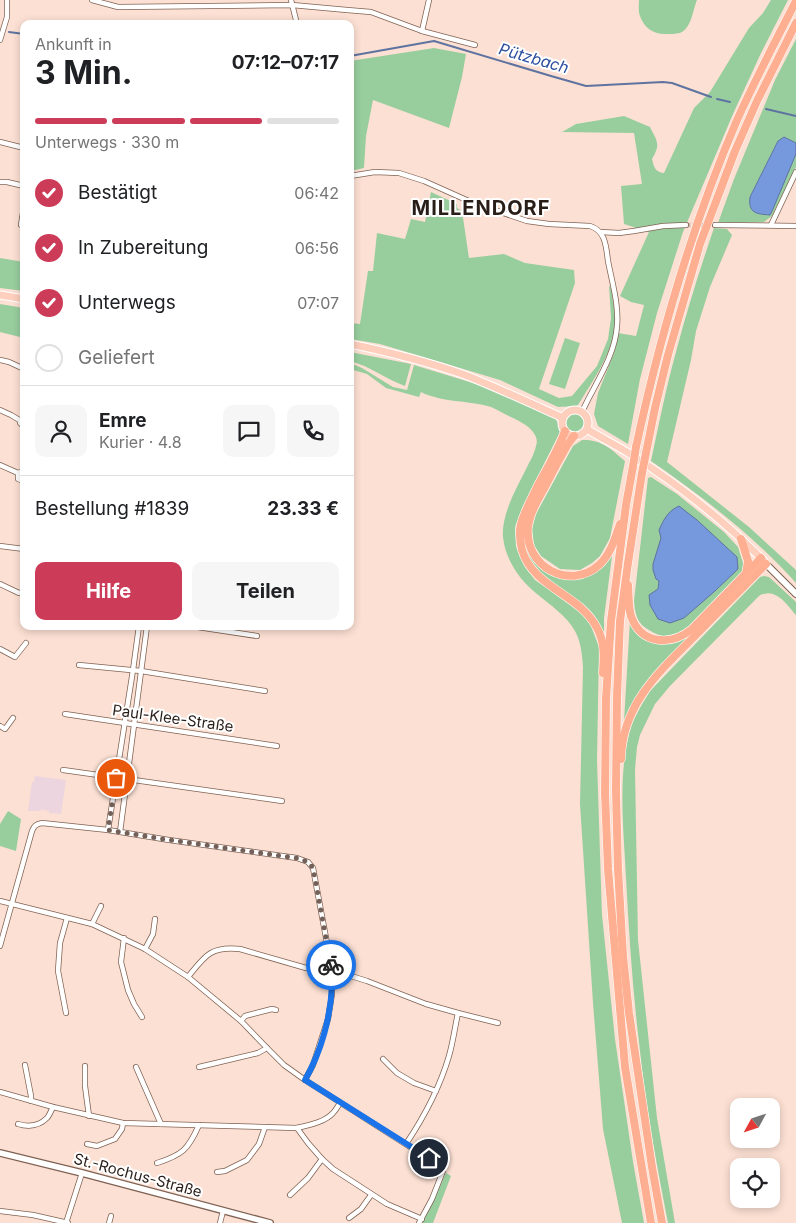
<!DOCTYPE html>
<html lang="de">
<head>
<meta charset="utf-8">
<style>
	:root { --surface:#fff; --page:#f6f6f6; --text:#202124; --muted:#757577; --line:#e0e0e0; --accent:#cc3c58 }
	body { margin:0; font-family:Inter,sans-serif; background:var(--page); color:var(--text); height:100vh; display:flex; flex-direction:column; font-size:19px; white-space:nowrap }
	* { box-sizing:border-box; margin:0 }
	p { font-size:16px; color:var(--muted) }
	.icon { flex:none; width:28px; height:28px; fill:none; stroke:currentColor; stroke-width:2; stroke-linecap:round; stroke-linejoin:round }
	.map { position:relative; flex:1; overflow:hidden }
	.panel { position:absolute; left:20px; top:20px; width:334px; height:610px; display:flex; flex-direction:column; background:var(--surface); border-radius:10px; box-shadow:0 2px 8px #0003 }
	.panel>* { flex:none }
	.needle { width:32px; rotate:230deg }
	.controls { position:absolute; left:730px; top:1098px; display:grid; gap:10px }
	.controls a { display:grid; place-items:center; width:50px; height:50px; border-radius:10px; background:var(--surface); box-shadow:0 2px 8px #0003; font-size:25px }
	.pin { position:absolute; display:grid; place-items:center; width:42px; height:42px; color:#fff; margin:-21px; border:2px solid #fff; border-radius:50%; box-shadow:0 1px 5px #0007 }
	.courier { position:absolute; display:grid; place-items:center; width:50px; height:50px; margin:-25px; border:4px solid #1a73e8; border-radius:50%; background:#fff; color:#222; box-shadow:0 1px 6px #0007 }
	.summary em { font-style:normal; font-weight:700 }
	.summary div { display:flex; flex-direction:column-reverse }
	.summary { display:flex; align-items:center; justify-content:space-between; height:85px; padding:0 15px }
	h1 { font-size:32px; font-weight:700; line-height:38px }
	.bar { display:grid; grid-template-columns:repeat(4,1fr); gap:8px 5px; align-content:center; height:60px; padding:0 15px }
	.bar i { height:6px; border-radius:4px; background:var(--line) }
	.bar .selected { background:var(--accent) }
	.bar p { grid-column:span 4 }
	.line { display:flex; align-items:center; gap:12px; padding:0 15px; border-top:1px solid var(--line) }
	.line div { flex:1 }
	.round { display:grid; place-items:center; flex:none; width:52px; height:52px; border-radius:10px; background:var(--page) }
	ol { padding:0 15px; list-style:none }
	li { display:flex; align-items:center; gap:15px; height:55px }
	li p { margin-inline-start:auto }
	li .icon { padding:5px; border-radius:50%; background:var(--accent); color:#fff; stroke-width:4 }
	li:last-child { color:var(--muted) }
	li i { width:28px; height:28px; border:2px solid var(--line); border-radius:50% }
	.primary-button { display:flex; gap:10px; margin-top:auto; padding:10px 15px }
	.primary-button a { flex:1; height:58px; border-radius:10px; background:var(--accent); color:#fff; font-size:20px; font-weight:700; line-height:58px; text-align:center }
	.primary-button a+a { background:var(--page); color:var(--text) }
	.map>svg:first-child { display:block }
	.education { fill:#edd5e0 }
	.green { fill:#98ce9e }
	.water { fill:#7698dc; stroke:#5f73a1 }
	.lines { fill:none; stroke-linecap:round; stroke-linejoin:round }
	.stream { stroke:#5f73a1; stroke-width:2 }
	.minor-tunnel { stroke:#d2b9ad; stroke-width:4.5; stroke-dasharray:4.5 2; stroke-linecap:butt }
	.minor-casing { stroke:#7f6253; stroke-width:6 }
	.tertiary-casing { stroke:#7f6253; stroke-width:8 }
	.secondary-casing { stroke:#7f6253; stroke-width:8 }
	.primary-casing { stroke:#fff; stroke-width:9 }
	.motorway-casing { stroke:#fff; stroke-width:9 }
	.minor { stroke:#fff; stroke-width:4.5 }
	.tertiary { stroke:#fff; stroke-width:5.5 }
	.secondary { stroke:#fff; stroke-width:6 }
	.primary { stroke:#fecfbd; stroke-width:7 }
	.motorway { stroke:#feaf91; stroke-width:8 }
	.motorway-bridge-casing { stroke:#fff; stroke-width:9; stroke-linecap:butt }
	.motorway-bridge { stroke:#feaf91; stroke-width:8 }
	.done { stroke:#736159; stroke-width:5; stroke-dasharray:0 9 }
	.route { stroke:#1a73e8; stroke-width:6 }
	.labels { text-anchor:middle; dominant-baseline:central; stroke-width:4; stroke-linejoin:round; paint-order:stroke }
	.street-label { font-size:15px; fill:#291d17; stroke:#fff }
	.water-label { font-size:16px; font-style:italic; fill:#2b4e9f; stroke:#fff }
	.district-label { font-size:20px; font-weight:bold; letter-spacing:1px; fill:#291d17; stroke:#fff }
</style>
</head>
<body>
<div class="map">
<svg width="796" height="1223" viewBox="0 0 796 1223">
	<rect width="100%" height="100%" fill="#fce0d3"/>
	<path class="education" d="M35 776 66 780 61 814 49 813V811L43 810 41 809V811H28L32 782H34Z"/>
	<g class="green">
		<path d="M639 0H697C693 9 692 26 682 32 678 34 671 34 667 34 654 35 644 28 640 16 638 11 639 5 639 0Z"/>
		<path d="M771 0H788L761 53 733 114 683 232 657 313 640 379 628 444 598 426 594 414 598 393 614 353 618 333 636 336 644 305 631 302 620 296 649 232 624 224 621 186 642 184 634 133 562 132 576 124 624 116 650 127C657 141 661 144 652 159 654 167 655 172 664 173L694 108 710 92 749 28 763 13Z"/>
		<path d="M796 39V167L772 216 764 222 718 223 734 179 775 80Z"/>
		<path d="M434 48 466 54 462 77 449 128 373 100 366 136 364 168 350 171V61Z"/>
		<path d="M431 192 457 204V208L462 211 469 258 504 254 525 263 574 270 575 283 539 389 559 398 572 396 597 366 608 339 611 318 609 285 611 289C613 301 616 315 615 327 612 354 592 382 578 405L576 406 558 407 500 380 380 344 350 339V323L360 324 368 271H373L377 233 405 239 411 219 425 222Z"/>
		<path d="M714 228 727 229 732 235 710 287 696 331 691 360 667 462 749 527 796 570V583C754 536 703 497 651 461 659 424 666 388 676 352 687 310 700 269 714 228Z"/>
		<path d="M0 258 24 262V291L0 288Z"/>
		<path d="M0 304 24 308V338L0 332Z"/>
		<path d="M565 338 580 343 565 389 549 384Z"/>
		<path d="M350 352 411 364 405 386C385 379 370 366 350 361Z"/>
		<path d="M350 363 362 368 393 387 407 390 414 365 486 387 555 418 559 425 560 432 522 508 515 527 516 547 525 567 535 580 569 603 583 615 591 626 599 647 597 760 602 915 615 1039 633 1162 644 1223H622L603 1129 593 1003 580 804 583 667C582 654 581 642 575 631 566 615 550 605 537 594 520 581 505 559 503 537 501 513 519 484 529 463 532 458 535 451 536 446 538 440 536 436 533 432 528 425 519 421 511 417 504 414 498 410 491 407 468 400 443 403 421 392L419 397 386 388 367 374 350 369Z"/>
		<circle cx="575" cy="423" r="11"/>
		<path d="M582 440C601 439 611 449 625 461L610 538 600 556 592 563 580 570 560 569 541 556 534 545 532 529 536 514 573 446Z"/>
		<path d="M651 477 677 494 724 532 738 547 744 566 741 574C727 589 690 632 671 636 663 638 656 634 649 630 637 624 635 614 634 601L648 478Z"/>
		<path d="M524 521C525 525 525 529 526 532 528 537 542 567 545 570 548 574 554 576 559 577 582 584 598 573 612 556L604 618V633L581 604 540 573 526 553 523 541Z"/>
		<path d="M764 576 769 577 796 602V615C789 607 777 589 764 594 761 594 759 596 757 598L670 686 655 704 640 735 637 747 635 770 638 940 657 1118 675 1223H668C657 1166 646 1109 640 1051 633 994 629 936 626 878 624 834 618 782 628 739 631 721 641 706 650 691L760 577Z"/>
		<path d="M630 620 653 642 661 644 678 641 701 625 624 721Z"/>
		<path d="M8 811 21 819 16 851 0 846V824Z"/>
		<path d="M446 1173 451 1176 433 1223H422Z"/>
	</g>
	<g class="water">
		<path d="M784 137 796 143V154L773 209 770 215C756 214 748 213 750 197L778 141Z"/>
		<path d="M679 506 697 520 737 557 738 569 715 591 684 618 670 623 658 619 650 605 649 595 658 589 659 581 656 579 653 570V564L661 538 659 530C664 519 668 511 679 506Z"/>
	</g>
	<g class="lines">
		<g class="stream">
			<path d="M9 32 24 34"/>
			<path d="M350 56 434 41 551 76 586 86 663 82 672 83 711 97"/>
			<path d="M717 99 730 102"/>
			<path d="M766 109 796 116"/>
		</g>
		<path class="minor-tunnel" d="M686 225H715"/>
		<defs>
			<g id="minor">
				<path d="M92 0 118 7 292 5 347 10 371 12 422 31 475 45"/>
				<path d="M291 0 297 24"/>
				<path d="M422 31 429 0"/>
				<path d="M0 40 7 17V0"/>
				<path d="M0 142 24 148"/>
				<path d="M350 176 375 172 399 173 424 181 471 202 527 221 549 224 590 226C606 231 606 247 608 261 612 282 619 305 617 326 615 357 594 385 582 412"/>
				<path d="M0 182H7L24 186"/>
				<path d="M21 225 24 206"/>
				<path d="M715 225 796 226"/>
				<path d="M771 225 796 172"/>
				<path d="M601 232 619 233 634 231 663 226 686 225"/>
				<path d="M0 360 9 362 24 369"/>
				<path d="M0 410 11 415 21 421 20 423 24 427"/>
				<path d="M0 465 18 473 24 471"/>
				<path d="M18 473V479L24 481"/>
				<path d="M0 546 24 549"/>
				<path d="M0 584 19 593 24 591"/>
				<path d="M191 626 257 636"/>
				<path d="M0 649 15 657 26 643"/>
				<path d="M79 665 141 671 265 691"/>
				<path d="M65 714 277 746"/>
				<path d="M0 726 5 729 13 718"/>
				<path d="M63 770 282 801"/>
				<path d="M108 830 133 670 139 626"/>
				<path d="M120 832 147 626"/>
				<path d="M0 901 92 924 145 949 188 977 241 1021 267 1048 284 1065 305 1080 440 1166 443 1171 432 1199 419 1223"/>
				<path d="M92 924 101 906"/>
				<path d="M124 938 121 962 128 990 134 1004 142 1017"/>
				<path d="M0 946 32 831C34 826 36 824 42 823L108 830 169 840 297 858 308 862 313 868 332 970V994L328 1019 313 1065 305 1080"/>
				<path d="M145 949 153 934 155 919"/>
				<path d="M188 977C205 956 210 946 240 949L306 968 332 970 367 981 426 1004 458 1013C455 1027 453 1042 449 1056 440 1087 424 1117 406 1144"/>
				<path d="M66 1013 58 971 60 943 67 918"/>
				<path d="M458 1013 498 1023"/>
				<path d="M241 1021 245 1016 272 1009 276 1010"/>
				<path d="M383 1059 397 1073 414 1083 436 1091"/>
				<path d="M25 1065 31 1096V1101"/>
				<path d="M85 1066V1086L89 1116"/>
				<path d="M136 1067 161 1124"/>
				<path d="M199 1067 258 1053 267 1048"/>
				<path d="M0 1092 53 1107 123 1123 297 1128C309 1125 325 1122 333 1113 336 1110 338 1106 340 1103"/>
				<path d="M18 1124C28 1127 39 1126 47 1118 49 1116 51 1111 53 1107"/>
				<path d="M297 1128 308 1143 322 1159 333 1169 387 1204 422 1219"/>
				<path d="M87 1144 97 1146 115 1139 122 1129 123 1123"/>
				<path d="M157 1163C182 1155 188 1150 199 1125"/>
				<path d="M217 1172 225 1171 247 1160 259 1144 265 1127"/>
				<path d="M290 1195 308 1178 322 1159"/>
				<path d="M0 1211 33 1215 68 1223"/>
				<path d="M349 1218 361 1209 371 1195"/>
				<path d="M66 1223 82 1173"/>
				<path d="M109 1223 111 1216"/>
				<path d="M220 1223 223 1211"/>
			</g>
			<path id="tertiary" d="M0 1153 82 1173 270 1223"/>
			<path id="secondary" d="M766 564 796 594"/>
			<g id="primary">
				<path d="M0 295 24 299"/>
				<path d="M350 344C389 352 428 362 465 375 498 388 530 403 563 418"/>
				<circle cx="575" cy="423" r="13"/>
				<path d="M587 429C601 438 616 445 630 454 678 484 724 521 764 561"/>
			</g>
			<g id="motorway">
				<path d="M565 431 561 441C554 456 546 471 538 485 532 498 525 510 521 524 519 532 520 541 522 550 533 588 580 594 597 628 605 642 604 657 603 673"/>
				<path d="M574 436 568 444C560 458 553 471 546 485 539 498 530 512 528 527 524 567 570 591 599 565 611 554 615 538 620 524"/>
				<path d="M636 447C660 336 692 225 737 120 755 80 776 40 796 1"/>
				<path d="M646 453 655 408 668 355 700 244 735 151 757 101 796 23"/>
				<path d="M633 466 626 505 611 621 606 699 605 793 608 869 625 1067 651 1223"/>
				<path d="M642 473 628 563 620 621 617 697 616 790 618 869 623 956 629 1013 652 1167 662 1223"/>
				<path d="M741 539 748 561 746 574"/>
				<path d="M628 585C629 596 628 606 631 616 641 645 671 646 692 629L761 558"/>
				<path d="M621 759C622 703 662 669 699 632 721 609 744 587 766 564"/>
			</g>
		</defs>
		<use href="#minor" class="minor-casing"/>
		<use href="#tertiary" class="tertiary-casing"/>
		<use href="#secondary" class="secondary-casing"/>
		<use href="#primary" class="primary-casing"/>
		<use href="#motorway" class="motorway-casing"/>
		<use href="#minor" class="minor"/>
		<use href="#tertiary" class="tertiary"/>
		<use href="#secondary" class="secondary"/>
		<use href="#primary" class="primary"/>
		<use href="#motorway" class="motorway"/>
		<defs>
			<g id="motorway-bridge">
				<path d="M633 466 636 447"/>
				<path d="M642 473 646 453"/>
			</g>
		</defs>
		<use href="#motorway-bridge" class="motorway-bridge-casing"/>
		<use href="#motorway-bridge" class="motorway-bridge"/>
	</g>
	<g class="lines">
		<path class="done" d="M116 778 108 830 169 840 297 858 308 862 313 868 331 965"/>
		<path class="route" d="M331 965C333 971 332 978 332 984 331 1017 321 1052 305 1080L429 1158"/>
	</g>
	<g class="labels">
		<g class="street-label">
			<text transform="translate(173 718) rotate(8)">Paul-Klee-Straße</text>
			<text transform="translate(138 1175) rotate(15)">St.-Rochus-Straße</text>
		</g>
		<g class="water-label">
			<text transform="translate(534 58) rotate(16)">Pützbach</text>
		</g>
		<g class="district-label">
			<text x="481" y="208">MILLENDORF</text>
		</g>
	</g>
</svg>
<div class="controls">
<a><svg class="needle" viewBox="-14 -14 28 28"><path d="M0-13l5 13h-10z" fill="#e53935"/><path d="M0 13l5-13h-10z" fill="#757577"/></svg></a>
<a><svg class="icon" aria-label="locate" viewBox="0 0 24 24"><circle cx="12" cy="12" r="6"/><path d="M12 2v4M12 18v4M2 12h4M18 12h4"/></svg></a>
</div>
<div class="pin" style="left:116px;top:778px;background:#ea580c"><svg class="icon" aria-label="bag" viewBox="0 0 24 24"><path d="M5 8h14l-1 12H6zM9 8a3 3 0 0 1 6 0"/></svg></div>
<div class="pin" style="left:429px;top:1158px;background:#1f2937"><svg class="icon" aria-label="home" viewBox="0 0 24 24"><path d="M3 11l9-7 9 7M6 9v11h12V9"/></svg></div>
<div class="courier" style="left:331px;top:965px"><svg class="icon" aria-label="bike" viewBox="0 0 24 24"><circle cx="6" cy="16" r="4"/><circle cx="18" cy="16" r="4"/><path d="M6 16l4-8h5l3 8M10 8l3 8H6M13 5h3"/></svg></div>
<section class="panel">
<div class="summary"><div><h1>3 Min.</h1><p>Ankunft in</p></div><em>07:12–07:17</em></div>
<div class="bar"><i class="selected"></i><i class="selected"></i><i class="selected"></i><i></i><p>Unterwegs · 330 m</p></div>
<ol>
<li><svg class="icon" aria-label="check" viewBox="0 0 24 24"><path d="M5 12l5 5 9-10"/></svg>Bestätigt<p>06:42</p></li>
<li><svg class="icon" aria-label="check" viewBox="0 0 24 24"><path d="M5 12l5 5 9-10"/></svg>In Zubereitung<p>06:56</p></li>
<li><svg class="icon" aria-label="check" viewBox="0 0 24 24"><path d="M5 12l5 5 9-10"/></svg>Unterwegs<p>07:07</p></li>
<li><i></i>Geliefert</li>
</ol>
<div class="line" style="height:90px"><a class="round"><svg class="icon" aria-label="person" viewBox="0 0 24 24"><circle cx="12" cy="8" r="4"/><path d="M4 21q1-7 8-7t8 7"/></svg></a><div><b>Emre</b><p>Kurier · 4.8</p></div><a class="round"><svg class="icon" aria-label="chat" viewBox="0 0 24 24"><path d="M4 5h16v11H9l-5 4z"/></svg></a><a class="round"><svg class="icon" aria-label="phone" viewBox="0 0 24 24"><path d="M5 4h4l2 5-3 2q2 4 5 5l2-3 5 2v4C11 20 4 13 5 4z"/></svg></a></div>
<div class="line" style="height:65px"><div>Bestellung #1839</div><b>23.33 €</b></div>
<div class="primary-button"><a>Hilfe</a><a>Teilen</a></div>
</section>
</div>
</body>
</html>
